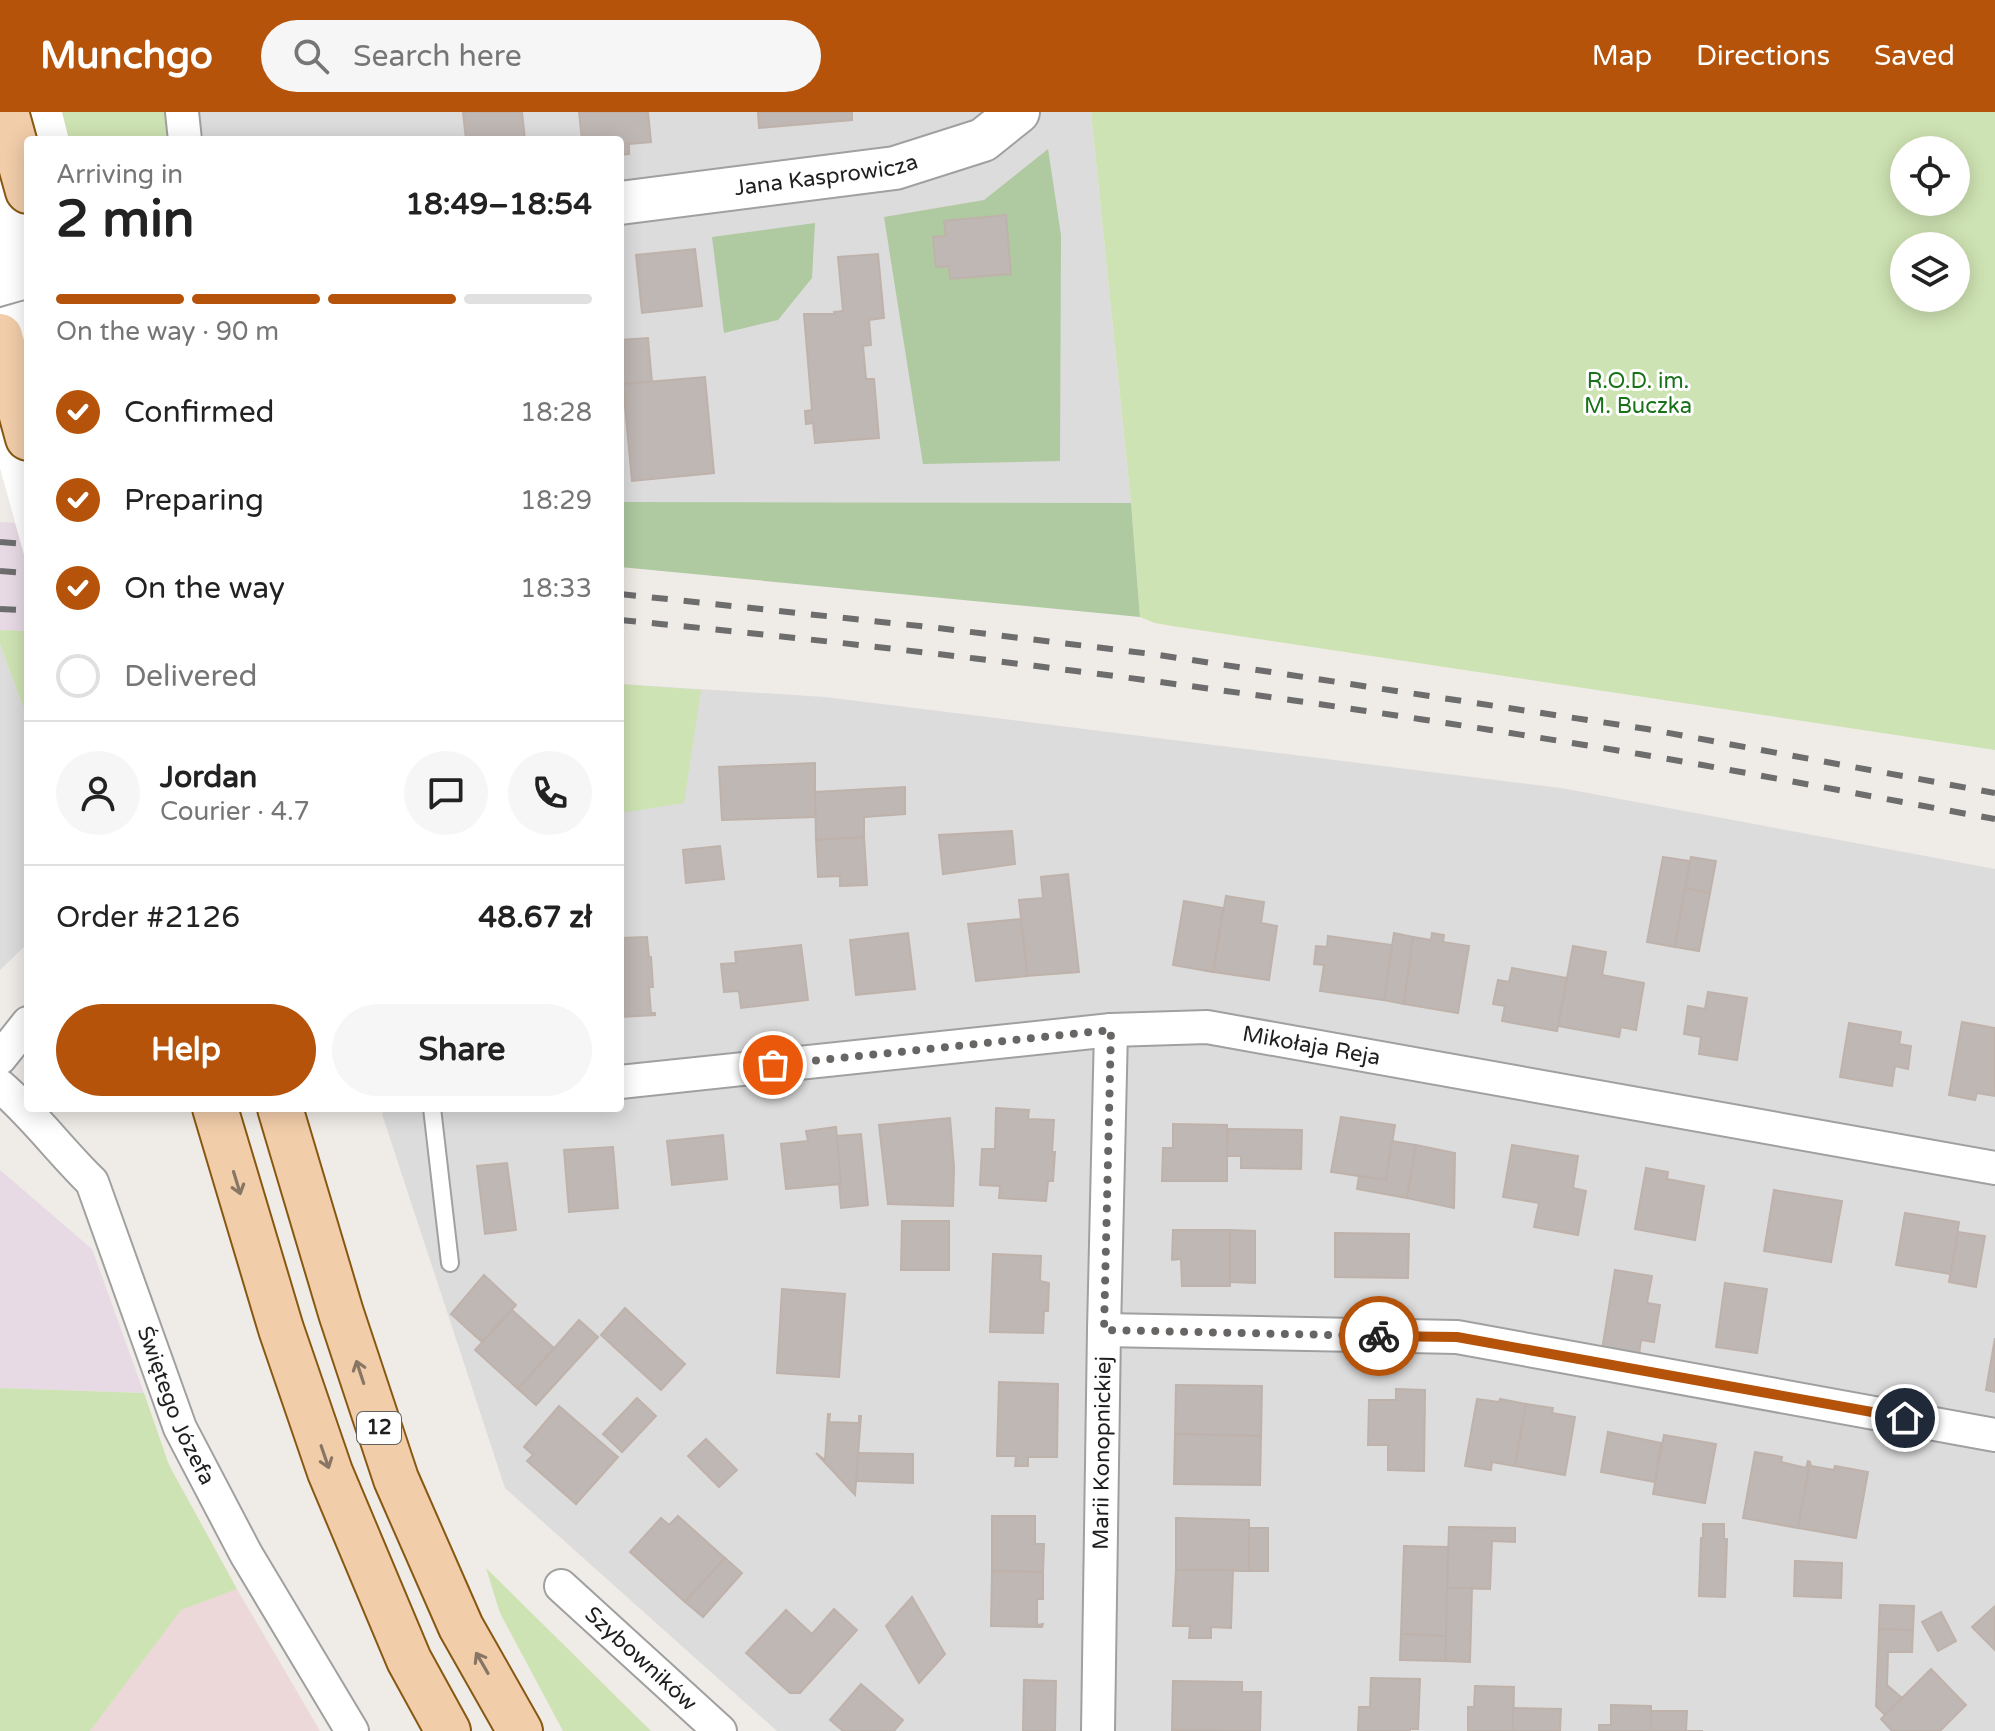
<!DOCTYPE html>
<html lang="en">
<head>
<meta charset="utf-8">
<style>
	:root { --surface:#fff; --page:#f6f6f6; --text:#222; --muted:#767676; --line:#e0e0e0; --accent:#b45309 }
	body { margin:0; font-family:"Varela Round",sans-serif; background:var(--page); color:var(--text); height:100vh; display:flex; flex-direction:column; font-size:30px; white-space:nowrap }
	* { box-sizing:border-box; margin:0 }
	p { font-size:26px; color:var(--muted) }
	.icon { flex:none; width:44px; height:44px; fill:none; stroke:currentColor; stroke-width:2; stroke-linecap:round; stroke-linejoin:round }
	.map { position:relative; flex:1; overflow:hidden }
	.panel { position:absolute; left:24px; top:24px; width:600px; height:976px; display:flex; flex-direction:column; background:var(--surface); border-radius:8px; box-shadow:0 4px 20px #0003 }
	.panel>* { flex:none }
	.buttons { position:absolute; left:1890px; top:24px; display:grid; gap:16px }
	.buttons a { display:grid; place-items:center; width:80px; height:80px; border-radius:50%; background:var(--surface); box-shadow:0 4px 20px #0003; font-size:40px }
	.pin { position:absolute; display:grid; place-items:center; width:68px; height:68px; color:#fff; margin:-34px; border:4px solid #fff; border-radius:50%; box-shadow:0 2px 8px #0007 }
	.courier { position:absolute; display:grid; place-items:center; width:80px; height:80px; margin:-40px; border:6px solid #b45309; border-radius:50%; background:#fff; color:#222; box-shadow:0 2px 10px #0007 }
	.overview em { font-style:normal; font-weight:800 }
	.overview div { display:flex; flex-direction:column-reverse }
	.overview { display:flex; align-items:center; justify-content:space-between; height:136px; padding:0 32px }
	h1 { font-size:52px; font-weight:800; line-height:60px }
	.bar { display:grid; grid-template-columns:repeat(4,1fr); gap:12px 8px; align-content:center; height:96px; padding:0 32px }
	.bar i { height:10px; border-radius:6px; background:var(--line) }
	.bar .active { background:var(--accent) }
	.bar p { grid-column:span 4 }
	.line { display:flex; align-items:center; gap:20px; padding:0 32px; border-top:2px solid var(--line) }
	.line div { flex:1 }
	.round { display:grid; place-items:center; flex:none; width:84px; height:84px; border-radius:42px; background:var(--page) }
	ol { padding:0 32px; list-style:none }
	li { display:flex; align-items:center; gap:24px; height:88px }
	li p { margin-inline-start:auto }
	li .icon { padding:8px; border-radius:50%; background:var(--accent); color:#fff; stroke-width:4 }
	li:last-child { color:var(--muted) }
	li i { width:44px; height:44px; border:4px solid var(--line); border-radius:50% }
	.action { display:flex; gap:16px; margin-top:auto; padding:16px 32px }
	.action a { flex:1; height:92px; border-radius:48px; background:var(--accent); color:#fff; font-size:32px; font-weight:800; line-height:92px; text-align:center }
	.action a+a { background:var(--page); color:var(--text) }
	header { display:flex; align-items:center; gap:48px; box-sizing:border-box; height:112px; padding:0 40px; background:var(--accent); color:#fff }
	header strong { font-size:38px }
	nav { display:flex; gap:44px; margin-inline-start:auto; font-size:28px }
	.search { width:560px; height:72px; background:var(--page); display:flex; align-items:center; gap:20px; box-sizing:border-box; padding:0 28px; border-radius:44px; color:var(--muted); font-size:30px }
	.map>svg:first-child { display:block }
	.residential { fill:#dddcdc }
	.commercial { fill:#edd8d9 }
	.industrial { fill:#e7dae5 }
	.grass { fill:#cee3b3; fill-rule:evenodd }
	.forest { fill:#afc9a0 }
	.pier { fill:#fff }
	.building { fill:#bfb7b4; stroke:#bfb2ab; stroke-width:2 }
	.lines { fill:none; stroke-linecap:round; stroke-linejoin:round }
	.service-casing { stroke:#a0a0a0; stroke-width:20 }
	.minor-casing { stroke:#a0a0a0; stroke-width:36 }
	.tertiary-casing { stroke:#a0a0a0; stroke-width:46 }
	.primary-casing { stroke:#885812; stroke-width:48 }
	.service { stroke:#fff; stroke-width:16 }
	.minor { stroke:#fff; stroke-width:32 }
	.tertiary { stroke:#fff; stroke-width:42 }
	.primary { stroke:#f1cdaa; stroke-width:44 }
	.rail { stroke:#6d6d6d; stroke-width:6; stroke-dasharray:16 16; stroke-linecap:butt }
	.oneway { stroke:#887664 }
	.done { stroke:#686665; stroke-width:8; stroke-dasharray:0 14.4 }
	.route { stroke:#b45309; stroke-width:10 }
	.labels { text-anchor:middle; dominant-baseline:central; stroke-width:6; stroke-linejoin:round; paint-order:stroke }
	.shield { fill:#fff; stroke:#626262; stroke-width:2 }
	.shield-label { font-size:20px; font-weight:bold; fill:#1f1f1f }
	.street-label { font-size:22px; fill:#1f1f1f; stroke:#fff }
	.park-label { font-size:22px; fill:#19711a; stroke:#fff }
</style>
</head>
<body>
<header>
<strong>Munchgo</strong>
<div class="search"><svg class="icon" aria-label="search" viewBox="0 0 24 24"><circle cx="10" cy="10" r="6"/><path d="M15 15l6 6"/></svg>Search here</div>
<nav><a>Map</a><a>Directions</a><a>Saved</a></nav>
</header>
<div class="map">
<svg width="1995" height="1619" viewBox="0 0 1995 1619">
	<rect width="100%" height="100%" fill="#efebe7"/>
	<g class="residential">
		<path d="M182 0H1091L1131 391 620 390V28H185Z"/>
		<path d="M0 532 28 608V831L0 858Z"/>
		<path d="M620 572 825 585 1561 676 1995 757V1619H777L505 1376 382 1002 387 996H620Z"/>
	</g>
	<path class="commercial" d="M237 1477 320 1619H90L181 1497Z"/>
	<g class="industrial">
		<path d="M0 410 15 411 28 457V519L0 518Z"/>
		<path d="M0 1058 92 1137 144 1281 0 1276Z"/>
	</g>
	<g class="grass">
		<path d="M48 0H182L185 28H55Z"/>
		<path d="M1091 0H1995V638L1172 514 1155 511 1140 505 1131 391ZM1904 38H1956V90H1904ZM1904 134H1956V186H1904Z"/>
		<path d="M0 518 28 519V608L0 532Z"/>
		<path d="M620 572 701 578 684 691 620 701Z"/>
		<path d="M0 1276 144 1281 169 1353 237 1477 181 1498 90 1619H0Z"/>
		<path d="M486 1456 651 1619H563L500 1501Z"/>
	</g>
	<g class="forest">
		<path d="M1048 37 1061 123 1060 349 923 352 884 105 984 88Z"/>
		<path d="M815 111 812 166 778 208 724 221 712 125Z"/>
		<path d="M620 390 1131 391 1140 505 620 455Z"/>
	</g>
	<path class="pier" d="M0 0H62L69 28H28V457L0 356Z"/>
	<g class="building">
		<path d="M463 0H522L525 28H466Z"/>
		<path d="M579 0H648L651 30 629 32V42L620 43V28H582Z"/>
		<path d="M758 0H852V8L759 16Z"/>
		<path d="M1006 103 1011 162 950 167 949 154 936 155 933 125 946 124 944 109Z"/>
		<path d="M695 137 702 194 642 201 636 143Z"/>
		<path d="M878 142 884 206 869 208 871 233 863 234 866 267H874L879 326 815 331 813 311 806 312 805 299 812 298 804 202H835L834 200 843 199 838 145Z"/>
		<path d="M648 226 652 270 623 272 620 228Z"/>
		<path d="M705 265 714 361 632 369 623 272Z"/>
		<path d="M815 651V705L722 708 719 655Z"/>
		<path d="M905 675V702L864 705V725L816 728 815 680Z"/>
		<path d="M1012 719 1015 752 943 762 939 723Z"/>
		<path d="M864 725 867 773 840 774V764L818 765 816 728Z"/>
		<path d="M720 734 724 767 686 771 683 738Z"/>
		<path d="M1663 745 1690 749 1675 835 1647 830Z"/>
		<path d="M1691 745 1716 749 1710 781 1685 776Z"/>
		<path d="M1068 762 1079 860 1027 864 1019 788 1043 786 1041 765Z"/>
		<path d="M1685 776 1710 781 1699 839 1675 835Z"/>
		<path d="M1226 784 1264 790 1261 811 1277 814 1269 868 1213 860Z"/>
		<path d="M1184 789 1223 796 1213 860 1173 853Z"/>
		<path d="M1021 807 1027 864 976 869 968 812Z"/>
		<path d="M908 821 915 877 856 883 850 828Z"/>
		<path d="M1394 821 1413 825 1404 892 1384 888Z"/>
		<path d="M1432 821 1444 823 1443 830 1469 834 1458 901 1404 892 1413 825 1431 828Z"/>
		<path d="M1328 824 1392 833 1384 888 1320 879 1324 853 1314 852 1316 834 1327 835Z"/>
		<path d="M647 825 649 845H651L653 875H649L651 901H655V903L620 905V826Z"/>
		<path d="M801 833 808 888 741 896 739 879 724 880 721 852 736 851 735 840Z"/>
		<path d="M1573 834 1606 840 1602 863 1644 871 1636 918 1621 915 1619 925 1558 914Z"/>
		<path d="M1512 856 1567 866 1557 919 1502 909 1505 894 1493 892 1498 868 1509 870Z"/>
		<path d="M1708 880 1747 886 1737 948 1699 942 1701 925 1684 922 1688 894 1705 897Z"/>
		<path d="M1962 910 1995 916V984L1977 981 1975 988 1949 983Z"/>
		<path d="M1849 911 1901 920 1899 932 1911 934 1908 957 1895 954 1892 974 1840 965Z"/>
		<path d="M996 996 1029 998 1028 1007 1054 1008 1052 1040H1055L1053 1069H1048L1046 1089 999 1086 1000 1074 980 1073 982 1037H995Z"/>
		<path d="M1341 1005 1395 1013 1386 1068 1331 1060Z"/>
		<path d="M950 1006 954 1055 953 1094 888 1092 879 1013Z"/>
		<path d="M1173 1012 1227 1013V1069H1162L1163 1036H1173Z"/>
		<path d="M836 1015 841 1072 786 1077 781 1032 808 1029 806 1019Z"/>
		<path d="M1228 1017 1302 1018 1301 1057 1241 1056V1044H1227Z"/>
		<path d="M861 1022 868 1093 841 1096 839 1072H841L837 1024Z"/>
		<path d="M723 1023 727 1067 672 1073 667 1029Z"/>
		<path d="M1392 1029 1416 1033 1407 1086 1357 1077 1359 1064 1386 1068Z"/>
		<path d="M1416 1033 1455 1041 1454 1096 1407 1086Z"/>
		<path d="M1512 1033 1578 1044 1573 1076 1586 1079 1578 1123 1534 1115 1539 1091 1503 1085Z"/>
		<path d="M613 1035 618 1096 569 1100 564 1038Z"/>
		<path d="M507 1051 516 1118 485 1122 477 1054Z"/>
		<path d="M1646 1056 1668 1060 1667 1067 1704 1074 1695 1128 1635 1117Z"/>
		<path d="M1774 1078 1842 1089 1831 1150 1764 1139Z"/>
		<path d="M1905 1101 1959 1110 1951 1162 1896 1153Z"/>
		<path d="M902 1109H949V1158H901Z"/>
		<path d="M1173 1118H1230V1174H1182L1181 1147 1172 1148Z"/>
		<path d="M1230 1118 1255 1119V1171L1230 1170Z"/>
		<path d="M1958 1120 1985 1124 1976 1175 1949 1170Z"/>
		<path d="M1335 1121 1409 1122 1408 1166 1335 1165Z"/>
		<path d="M993 1142 1041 1144 1040 1169 1049 1171 1048 1199H1044L1043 1221 990 1220Z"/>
		<path d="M1615 1158 1652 1164 1647 1191 1660 1193 1654 1230 1641 1228 1638 1250 1601 1244Z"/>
		<path d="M484 1163 516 1193 482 1230 451 1202Z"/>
		<path d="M1725 1171 1767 1177 1757 1241 1716 1235Z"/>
		<path d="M782 1177 845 1182 839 1265 777 1261Z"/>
		<path d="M625 1196 685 1252 661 1278 601 1223Z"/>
		<path d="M512 1198 554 1236 518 1277 475 1238Z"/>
		<path d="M579 1208 598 1225 536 1293 518 1277Z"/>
		<path d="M1995 1226V1280L1986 1278Z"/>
		<path d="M999 1270 1058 1272 1057 1345H1028V1354H1015L1016 1344H997Z"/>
		<path d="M1176 1273 1262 1274 1261 1324 1175 1322Z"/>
		<path d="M1396 1277 1425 1278 1424 1359 1388 1358V1333H1368L1369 1288H1396Z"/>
		<path d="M637 1286 656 1304 622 1340 603 1322Z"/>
		<path d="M1477 1287 1499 1290 1500 1287 1526 1292 1515 1354 1492 1350 1491 1358 1465 1354Z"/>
		<path d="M1526 1292 1553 1296 1552 1301 1575 1305 1565 1363 1515 1354Z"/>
		<path d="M559 1294 618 1345 576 1392 527 1349 533 1343 524 1335Z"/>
		<path d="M828 1302H830L829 1310 859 1311V1304H861L855 1383 816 1341 825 1348Z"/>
		<path d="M1608 1320 1661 1331 1655 1370 1601 1360Z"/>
		<path d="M1175 1322 1261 1324 1260 1373 1174 1372Z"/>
		<path d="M1664 1323 1716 1332 1705 1391 1653 1382Z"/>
		<path d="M706 1327 737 1358 719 1375 688 1344Z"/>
		<path d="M1755 1340 1782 1345 1781 1350 1806 1356 1808 1349 1810 1350 1798 1416 1743 1406Z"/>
		<path d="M858 1341 913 1342V1371L857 1369Z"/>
		<path d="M1810 1350 1811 1354 1834 1358 1835 1354 1868 1360 1856 1426 1798 1416Z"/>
		<path d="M678 1404 725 1446 685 1490 630 1440 661 1406 669 1413Z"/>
		<path d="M992 1404H1035V1432H1044L1043 1460 992 1459Z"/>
		<path d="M1176 1406 1249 1408V1459L1176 1458Z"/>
		<path d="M1703 1412H1724V1427H1727L1725 1485 1699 1484 1701 1426H1703Z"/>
		<path d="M1449 1415 1515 1416V1430L1492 1429 1490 1477 1447 1476Z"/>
		<rect x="1249" y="1416" width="19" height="43"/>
		<path d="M1404 1434 1448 1435 1446 1524 1401 1522Z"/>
		<path d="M725 1446 742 1461 703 1505 685 1490Z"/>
		<path d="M1795 1449 1842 1451 1841 1486 1794 1484Z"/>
		<path d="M1176 1458H1233L1231 1516 1211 1515V1526H1189L1190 1514H1173Z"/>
		<path d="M992 1459 1043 1460V1487H1037V1513L1043 1512 1042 1515 991 1514Z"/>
		<path d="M1447 1476H1472L1470 1550 1446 1549Z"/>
		<path d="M912 1485 945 1542 919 1571 886 1514Z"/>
		<path d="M1880 1493 1914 1494 1913 1518 1879 1517Z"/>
		<path d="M1995 1494V1538L1972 1515Z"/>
		<path d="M834 1497 857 1518 800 1581H790L746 1541 786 1498 812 1522Z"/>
		<path d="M1941 1500 1956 1529 1938 1539 1922 1510Z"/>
		<path d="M1879 1517 1913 1518 1912 1540H1888L1887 1573 1902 1586 1885 1603 1876 1594Z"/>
		<path d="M1401 1522 1446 1524 1445 1549 1400 1548Z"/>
		<path d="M1931 1557 1966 1593 1940 1619H1892L1881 1607Z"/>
		<path d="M1371 1566 1420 1567 1418 1617H1410V1619H1358L1359 1595H1370Z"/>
		<path d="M1024 1568 1056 1569 1055 1619H1023Z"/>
		<path d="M1173 1569 1242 1570V1580H1261L1260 1619 1172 1618Z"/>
		<path d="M861 1572 903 1608 894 1619H843L830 1608Z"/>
		<path d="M1475 1574 1514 1575 1513 1619H1468V1595H1474Z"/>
		<path d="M1611 1593 1651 1594V1619H1599V1613H1611Z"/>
		<path d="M1513 1596 1561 1597 1560 1619H1513Z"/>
		<path d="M1651 1599H1687L1686 1619H1703H1651Z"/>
	</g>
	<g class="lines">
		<defs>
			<path id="service" d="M432 996 450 1151"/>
			<g id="minor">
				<path d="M182 0 185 28"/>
				<path d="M0 946 28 911"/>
				<path id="s1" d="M620 970 1111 918 1207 915 1995 1056"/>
				<path id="s2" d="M0 974C34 1003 60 1039 92 1070L180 1316 246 1442 352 1619"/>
				<path d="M1104 1218 1457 1225 1995 1323"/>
				<path id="s3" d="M561 1474 720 1619"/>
				<path id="s4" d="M1098 1619 1104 1218 1111 918"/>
			</g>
			<g id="tertiary">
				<path id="s5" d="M620 91 895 56 983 28 1018 0"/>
				<path d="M0 218 28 210"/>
			</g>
			<g id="primary">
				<path d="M6 0 28 79"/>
				<path d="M0 224 28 326"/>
				<path d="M215 996 281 1217 330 1360 409 1548 448 1619"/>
				<path d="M280 996 341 1201 396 1367 461 1515 520 1619"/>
			</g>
		</defs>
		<use href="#service" class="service-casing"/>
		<use href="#minor" class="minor-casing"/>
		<use href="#tertiary" class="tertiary-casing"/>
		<use href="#primary" class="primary-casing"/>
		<use href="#service" class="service"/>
		<use href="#minor" class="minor"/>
		<use href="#tertiary" class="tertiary"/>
		<use href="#primary" class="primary"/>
		<g class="rail">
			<path d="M0 430 28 432"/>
			<path d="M0 459 28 461"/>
			<path d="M620 482 938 516 1152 542 1647 617 1995 681"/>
			<path d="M0 497 21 498"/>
			<path d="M620 508C963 541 1305 586 1645 643 1762 663 1878 686 1995 707"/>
		</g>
	</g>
	<defs><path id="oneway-shaft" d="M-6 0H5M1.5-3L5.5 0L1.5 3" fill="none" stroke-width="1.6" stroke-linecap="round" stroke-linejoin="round" transform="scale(2)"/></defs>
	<g class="oneway">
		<use href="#oneway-shaft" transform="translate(237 1071) rotate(73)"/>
		<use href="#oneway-shaft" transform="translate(360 1260) rotate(-108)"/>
		<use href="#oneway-shaft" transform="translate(325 1345) rotate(71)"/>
		<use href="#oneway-shaft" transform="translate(482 1551) rotate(-120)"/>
	</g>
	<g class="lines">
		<path class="done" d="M773 953 1111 918 1104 1218 1379 1224"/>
		<path class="route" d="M1379 1224 1457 1225 1905 1306"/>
	</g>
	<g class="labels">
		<rect class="shield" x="357" y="1300" width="44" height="32" rx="6"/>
		<g class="shield-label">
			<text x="379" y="1316">12</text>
		</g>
		<g class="street-label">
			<text stroke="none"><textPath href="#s5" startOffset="208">Jana Kasprowicza</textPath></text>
			<text stroke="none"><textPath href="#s1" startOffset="696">Mikołaja Reja</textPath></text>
			<text stroke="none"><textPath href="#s2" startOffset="372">Świętego Józefa</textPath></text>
			<text stroke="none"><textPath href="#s4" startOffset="278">Marii Konopnickiej</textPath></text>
			<text stroke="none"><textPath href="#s3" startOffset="108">Szybowników</textPath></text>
		</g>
		<g class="park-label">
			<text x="1638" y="269">R.O.D. im.<tspan x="1638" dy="25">M. Buczka</tspan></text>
		</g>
	</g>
</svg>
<div class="buttons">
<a><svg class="icon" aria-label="locate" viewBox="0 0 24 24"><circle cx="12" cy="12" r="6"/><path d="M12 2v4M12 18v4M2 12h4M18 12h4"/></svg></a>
<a><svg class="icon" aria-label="layers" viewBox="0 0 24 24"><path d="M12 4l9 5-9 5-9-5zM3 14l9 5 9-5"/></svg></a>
</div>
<div class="pin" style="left:773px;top:953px;background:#ea580c"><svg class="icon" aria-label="bag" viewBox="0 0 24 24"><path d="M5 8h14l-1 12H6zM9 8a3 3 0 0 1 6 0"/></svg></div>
<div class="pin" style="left:1905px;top:1306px;background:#1f2937"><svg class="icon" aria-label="home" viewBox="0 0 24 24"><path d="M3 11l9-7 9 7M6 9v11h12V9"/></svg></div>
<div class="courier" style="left:1379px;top:1224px"><svg class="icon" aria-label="bike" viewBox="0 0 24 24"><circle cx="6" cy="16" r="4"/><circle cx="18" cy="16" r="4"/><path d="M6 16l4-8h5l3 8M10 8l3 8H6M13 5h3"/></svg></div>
<section class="panel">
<div class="overview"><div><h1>2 min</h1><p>Arriving in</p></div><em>18:49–18:54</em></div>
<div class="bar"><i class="active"></i><i class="active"></i><i class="active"></i><i></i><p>On the way · 90 m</p></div>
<ol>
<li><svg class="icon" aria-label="check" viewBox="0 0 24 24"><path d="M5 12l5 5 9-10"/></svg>Confirmed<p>18:28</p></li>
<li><svg class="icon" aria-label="check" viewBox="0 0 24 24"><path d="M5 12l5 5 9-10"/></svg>Preparing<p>18:29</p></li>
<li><svg class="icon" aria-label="check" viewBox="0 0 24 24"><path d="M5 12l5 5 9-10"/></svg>On the way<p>18:33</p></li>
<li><i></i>Delivered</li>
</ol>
<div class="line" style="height:144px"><a class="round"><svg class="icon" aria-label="person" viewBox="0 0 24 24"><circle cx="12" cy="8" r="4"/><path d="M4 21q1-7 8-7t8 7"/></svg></a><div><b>Jordan</b><p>Courier · 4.7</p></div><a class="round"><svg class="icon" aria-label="chat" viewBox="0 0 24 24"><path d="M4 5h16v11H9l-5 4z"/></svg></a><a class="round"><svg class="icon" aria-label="phone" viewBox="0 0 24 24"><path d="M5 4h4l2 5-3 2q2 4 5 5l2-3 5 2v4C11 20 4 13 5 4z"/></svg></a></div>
<div class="line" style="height:104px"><div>Order #2126</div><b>48.67 zł</b></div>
<div class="action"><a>Help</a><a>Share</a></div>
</section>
</div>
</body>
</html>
